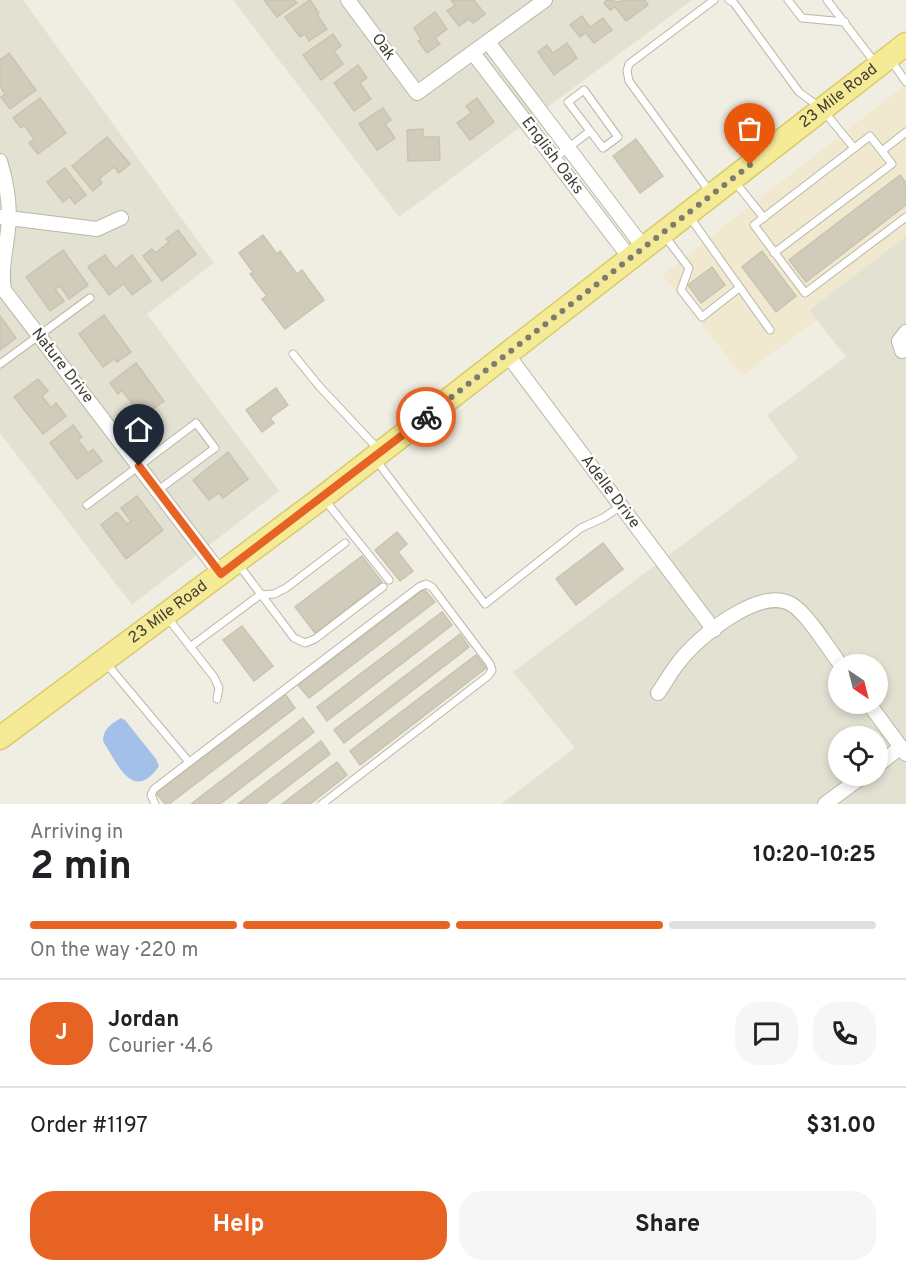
<!DOCTYPE html>
<html lang="en">
<head>
<meta charset="utf-8">
<style>
	:root { --surface:#fff; --page:#f6f6f6; --text:#202124; --muted:#757577; --line:#e0e0e0; --accent:#e76323 }
	body { margin:0; font-family:Overpass,sans-serif; background:var(--page); color:var(--text); height:100vh; display:flex; flex-direction:column; font-size:22px; white-space:nowrap }
	* { box-sizing:border-box; margin:0 }
	p { font-size:20px; color:var(--muted) }
	.icon { flex:none; width:33px; height:33px; fill:none; stroke:currentColor; stroke-width:2; stroke-linecap:round; stroke-linejoin:round }
	.map { position:relative; height:804px; overflow:hidden }
	.side { display:flex; flex-direction:column; background:var(--surface); flex:1 }
	.side>* { flex:none }
	.needle { width:39px; rotate:145deg }
	.fabs { position:absolute; left:828px; top:654px; display:grid; gap:12px }
	.fabs a { display:grid; place-items:center; width:60px; height:60px; border-radius:50%; background:var(--surface); box-shadow:0 3px 9px #0003; font-size:30px }
	.pin { position:absolute; display:grid; place-items:center; width:51px; height:51px; color:#fff; margin:-62px -26px; border-radius:50% 50% 50% 0; rotate:-45deg; box-shadow:0 0 6px #0007 }
	.pin .icon { rotate:45deg }
	.courier { position:absolute; display:grid; place-items:center; width:60px; height:60px; margin:-30px; border:4px solid #e76323; border-radius:50%; background:#fff; color:#222; box-shadow:0 2px 8px #0007 }
	.summary em { font-style:normal; font-weight:700 }
	.summary div { display:flex; flex-direction:column-reverse }
	.summary { display:flex; align-items:center; justify-content:space-between; height:102px; padding:0 30px }
	h1 { font-size:39px; font-weight:700; line-height:45px }
	.bar { display:grid; grid-template-columns:repeat(4,1fr); gap:9px 6px; align-content:center; height:72px; padding:0 30px }
	.bar i { height:8px; border-radius:4px; background:var(--line) }
	.bar .active { background:var(--accent) }
	.bar p { grid-column:span 4 }
	.line { display:flex; align-items:center; gap:15px; padding:0 30px; border-top:2px solid var(--line) }
	.line div { flex:1 }
	.round { display:grid; place-items:center; flex:none; width:63px; height:63px; border-radius:24px; background:var(--page) }
	.action { display:flex; gap:12px; margin-top:auto; padding:12px 30px }
	.action a { flex:1; height:69px; border-radius:24px; background:var(--accent); color:#fff; font-size:24px; font-weight:700; line-height:69px; text-align:center }
	.action a+a { background:var(--page); color:var(--text) }
	.map>svg:first-child { display:block }
	.residential { fill:#e3e1d2; fill-rule:evenodd }
	.commercial { fill:#f1e9cf }
	.water { fill:#a3c0e9 }
	.building { fill:#d0cbba; stroke:#cac4ae; stroke-width:1.5 }
	.lines { fill:none; stroke-linecap:round; stroke-linejoin:round }
	.lane-casing { stroke:#bab7a7; stroke-width:9 }
	.street-casing { stroke:#bab7a7; stroke-width:16 }
	.primary-casing { stroke:#d8ca69; stroke-width:25 }
	.lane { stroke:#fff; stroke-width:7 }
	.street { stroke:#fff; stroke-width:14 }
	.primary { stroke:#f5eb97; stroke-width:22 }
	.done { stroke:#7e7c71; stroke-width:6; stroke-dasharray:0 10.8 }
	.route { stroke:#e76323; stroke-width:8 }
	.labels { text-anchor:middle; dominant-baseline:central; stroke-width:4.5; stroke-linejoin:round; paint-order:stroke }
	.street-label { font-size:16px; fill:#413e34; stroke:#fff }
</style>
</head>
<body>
<div class="map">
<svg width="906" height="804" viewBox="0 0 906 804">
	<rect width="100%" height="100%" fill="#f0eee3"/>
	<g class="residential">
		<path d="M0 0H23L214 263 147 314 279 491 132 605 0 433Z"/>
		<path d="M233 0H692L399 217Z"/>
		<path d="M906 236V804H501L575 748 513 672 798 458 767 415 846 357 809 310ZM838 664H878V704H838ZM838 736H878V776H838Z"/>
	</g>
	<path class="commercial" d="M906 84V236L809 310 817 320 742 376 662 274 693 253 695 249Z"/>
	<path class="water" d="M121 718 125 720 156 759 159 766C133 804 117 763 103 741 103 729 111 724 121 718Z"/>
	<g class="building">
		<path d="M264 0H294L297 3 277 17Z"/>
		<path d="M310 0 319 13 317 14 327 29 309 41 305 34 300 37 285 17Z"/>
		<path d="M451 0H474L485 14 473 23 469 19 459 26 447 11 455 5Z"/>
		<path d="M607 0 620 2 622 0H645L648 5 626 21 615 7 610 10 604 3Z"/>
		<path d="M435 12 447 29 435 38 440 44 427 53 418 41 421 39 414 28Z"/>
		<path d="M582 16 590 27 603 18 612 30 594 43 586 33 580 37 570 25Z"/>
		<path d="M333 34 341 46 334 51 343 64 321 80 303 55Z"/>
		<path d="M567 43 577 58 554 75 538 52 547 45 553 53Z"/>
		<path d="M9 53 36 90 10 109 1 97 5 94 0 86V60Z"/>
		<path d="M358 65 367 78 360 83 371 99 354 111 334 83Z"/>
		<path d="M40 98 66 133 38 154 29 143 34 139 24 125 21 128 13 118Z"/>
		<path d="M477 98 494 122 470 140 457 123 471 113 466 106Z"/>
		<path d="M383 108 391 120 385 124 395 138 377 150 359 124Z"/>
		<path d="M423 129V137H439L440 160 408 161 407 130Z"/>
		<path d="M107 137 130 164 119 173 114 167 99 179 102 183 93 191 72 166Z"/>
		<path d="M636 139 663 176 640 193 613 156Z"/>
		<path d="M65 168 86 195 75 204 70 197 63 202 47 182Z"/>
		<path d="M900 175 906 183V205L806 282 789 260Z"/>
		<path d="M178 230 196 254 162 281 143 256 152 249 155 253 169 242 166 239Z"/>
		<path d="M263 235 277 254 280 251 297 274 302 270 324 300 285 329 262 299 267 296 250 274 253 272 239 253Z"/>
		<path d="M63 250 88 285 69 299 60 286 55 289 64 301 50 311 26 277Z"/>
		<path d="M762 251 796 296 776 312 742 267Z"/>
		<path d="M105 255 115 269 132 255 151 281 132 295 124 284 109 295 88 267Z"/>
		<path d="M712 267 725 285 701 303 688 285Z"/>
		<path d="M104 315 131 352 117 362 114 359 103 367 79 334Z"/>
		<path d="M0 316 16 338 0 350Z"/>
		<path d="M136 363 164 401 138 420 129 408 133 405 122 390 118 394 110 383Z"/>
		<path d="M38 379 48 391 42 396 51 408 56 403 66 416 43 434 14 397Z"/>
		<path d="M276 388 288 405 270 418 274 423 262 432 246 410Z"/>
		<path d="M73 425 82 437 78 440 88 453 93 449 102 461 77 479 50 443Z"/>
		<path d="M228 452 248 479 223 498 219 493 209 500 193 480Z"/>
		<path d="M137 496 163 530 126 559 101 525 117 512 127 524 131 521 121 508Z"/>
		<path d="M397 532 407 544 398 552 413 571 400 581 375 550Z"/>
		<path d="M603 543 623 569 576 605 556 579Z"/>
		<path d="M362 556 382 582 315 633 295 607Z"/>
		<path d="M424 589 435 602 309 698 298 685Z"/>
		<path d="M442 612 452 625 327 721 317 707Z"/>
		<path d="M242 626 273 666 254 681 223 640Z"/>
		<path d="M460 634 469 647 344 743 334 730Z"/>
		<path d="M476 655 486 668 360 765 350 751Z"/>
		<path d="M285 694 295 708 169 804H165L156 793Z"/>
		<path d="M303 718 314 732 220 804H191Z"/>
		<path d="M321 741 330 754 265 804H238Z"/>
		<path d="M337 762 347 775 310 804H282Z"/>
	</g>
	<g class="lines">
		<defs>
			<g id="lane">
				<path d="M729 0 734 3 799 92 822 109 854 148"/>
				<path d="M788 0 802 18 845 22"/>
				<path d="M827 0 876 64"/>
				<path d="M890 59 906 82"/>
				<path d="M882 151 906 132"/>
				<path d="M554 159 590 131 603 148 618 137 584 90 568 102 590 131"/>
				<path d="M735 182 764 218"/>
				<path d="M710 192 629 81 627 71 629 64 714 0"/>
				<path d="M689 216 770 330"/>
				<path d="M664 235 689 268 681 290 702 317 739 288"/>
				<path d="M774 253 892 164 870 136 754 225 805 293 906 217"/>
				<path d="M293 354 319 386 379 450"/>
				<path d="M0 364 90 298"/>
				<path d="M376 460 485 604 581 528 603 518 621 506"/>
				<path d="M324 499 389 580"/>
				<path d="M87 505 196 423 215 448 157 491"/>
				<path d="M238 564 294 638 305 643 315 639 383 587"/>
				<path d="M167 617 214 677 219 688 217 699"/>
				<path d="M190 647 260 595 274 594 286 588 345 543"/>
				<path d="M106 663 189 762"/>
				<path d="M155 804 151 795 154 789 419 587 426 584 432 587 490 664 492 670 488 676 322 804"/>
			</g>
			<g id="street">
				<path d="M348 0 417 93 545 0"/>
				<path d="M488 42 644 248"/>
				<path d="M473 53 630 258"/>
				<path d="M0 161C6 180 9 199 9 218 8 243 0 266 4 290L221 574"/>
				<path d="M1 217 97 229 121 218"/>
				<path d="M906 332 899 341 902 351 906 350"/>
				<path d="M507 354 714 630"/>
				<path d="M658 693C665 683 671 672 679 662 697 638 759 586 791 604 807 613 828 648 840 664"/>
				<path d="M869 704 906 754"/>
				<path d="M878 765 901 747"/>
				<path d="M825 804 863 776"/>
			</g>
			<g id="primary">
				<path id="s1" d="M0 738 323 497 906 44"/>
			</g>
		</defs>
		<use href="#lane" class="lane-casing"/>
		<use href="#street" class="street-casing"/>
		<use href="#primary" class="primary-casing"/>
		<use href="#lane" class="lane"/>
		<use href="#street" class="street"/>
		<use href="#primary" class="primary"/>
	</g>
	<g class="lines">
		<path class="done" d="M426 417 750 165"/>
		<path class="route" d="M139 466 221 574 426 417"/>
	</g>
	<g class="labels">
		<g class="street-label">
			<text transform="translate(383 47) rotate(54)">Oak</text>
			<text stroke="none"><textPath href="#s1" startOffset="1056">23 Mile Road</textPath></text>
			<text transform="translate(552 156) rotate(53)">English Oaks</text>
			<text transform="translate(62 366) rotate(52)">Nature Drive</text>
			<text transform="translate(610 492) rotate(53)">Adelle Drive</text>
			<text stroke="none"><textPath href="#s1" startOffset="210">23 Mile Road</textPath></text>
		</g>
	</g>
</svg>
<div class="fabs">
<a><svg class="needle" viewBox="-14 -14 28 28"><path d="M0-13l5 13h-10z" fill="#e53935"/><path d="M0 13l5-13h-10z" fill="#757577"/></svg></a>
<a><svg class="icon" aria-label="locate" viewBox="0 0 24 24"><circle cx="12" cy="12" r="6"/><path d="M12 2v4M12 18v4M2 12h4M18 12h4"/></svg></a>
</div>
<div class="pin" style="left:750px;top:165px;background:#ea580c"><svg class="icon" aria-label="bag" viewBox="0 0 24 24"><path d="M5 8h14l-1 12H6zM9 8a3 3 0 0 1 6 0"/></svg></div>
<div class="pin" style="left:139px;top:466px;background:#1f2937"><svg class="icon" aria-label="home" viewBox="0 0 24 24"><path d="M3 11l9-7 9 7M6 9v11h12V9"/></svg></div>
<div class="courier" style="left:426px;top:417px"><svg class="icon" aria-label="bike" viewBox="0 0 24 24"><circle cx="6" cy="16" r="4"/><circle cx="18" cy="16" r="4"/><path d="M6 16l4-8h5l3 8M10 8l3 8H6M13 5h3"/></svg></div>
</div>
<section class="side">
<div class="summary"><div><h1>2 min</h1><p>Arriving in</p></div><em>10:20–10:25</em></div>
<div class="bar"><i class="active"></i><i class="active"></i><i class="active"></i><i></i><p>On the way · 220 m</p></div>
<div class="line" style="height:108px"><b class="round" style="background:var(--accent);color:#fff">J</b><div><b>Jordan</b><p>Courier · 4.6</p></div><a class="round"><svg class="icon" aria-label="chat" viewBox="0 0 24 24"><path d="M4 5h16v11H9l-5 4z"/></svg></a><a class="round"><svg class="icon" aria-label="phone" viewBox="0 0 24 24"><path d="M5 4h4l2 5-3 2q2 4 5 5l2-3 5 2v4C11 20 4 13 5 4z"/></svg></a></div>
<div class="line" style="height:78px"><div>Order #1197</div><b>$31.00</b></div>
<div class="action"><a>Help</a><a>Share</a></div>
</section>
</body>
</html>
